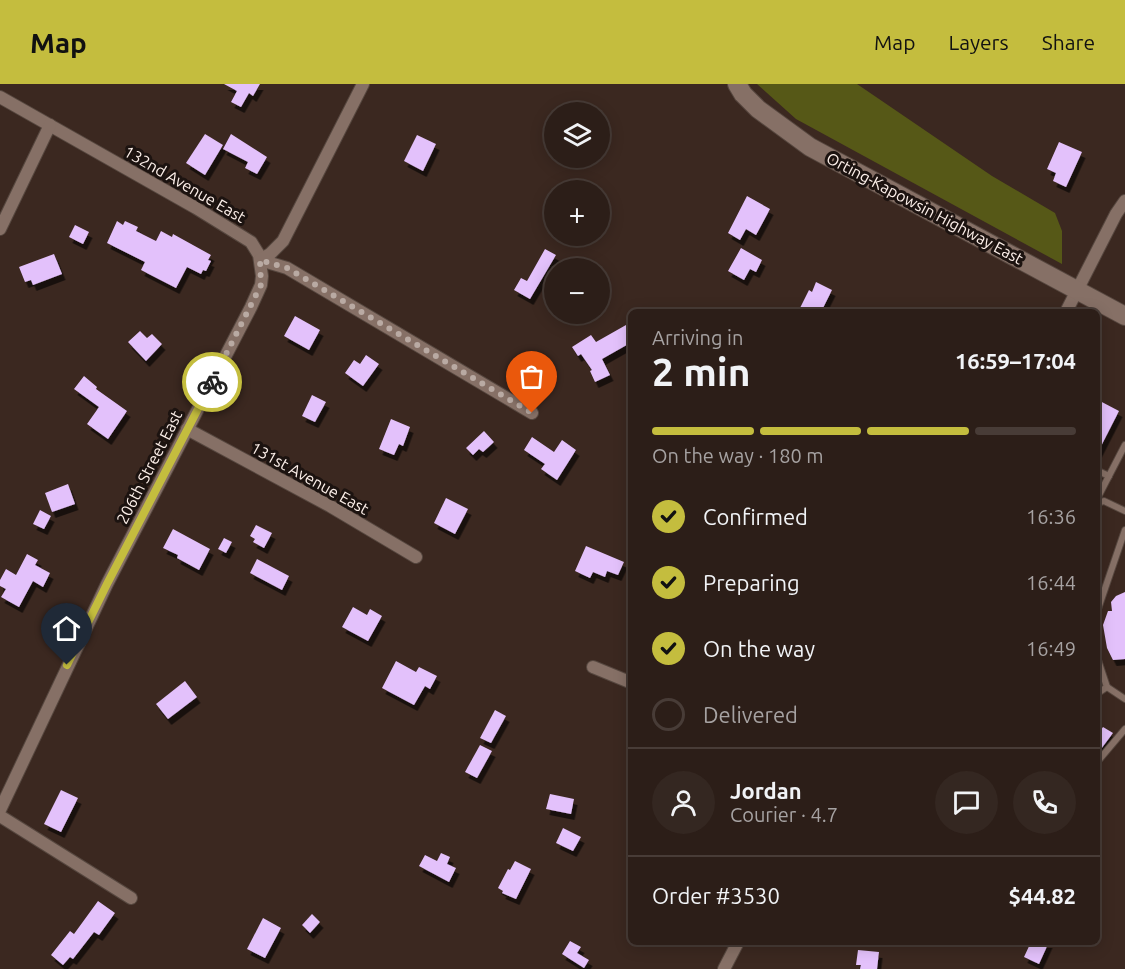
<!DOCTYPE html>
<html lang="en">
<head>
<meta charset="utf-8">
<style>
	:root { --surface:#2c1e18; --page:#342721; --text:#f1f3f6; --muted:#a6a2a2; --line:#483c37; --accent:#c4bd3e }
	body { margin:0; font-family:Ubuntu,sans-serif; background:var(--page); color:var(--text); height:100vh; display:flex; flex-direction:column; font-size:22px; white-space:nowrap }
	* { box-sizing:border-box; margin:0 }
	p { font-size:20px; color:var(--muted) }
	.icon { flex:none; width:33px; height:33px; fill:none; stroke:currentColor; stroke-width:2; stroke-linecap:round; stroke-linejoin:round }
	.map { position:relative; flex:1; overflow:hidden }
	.sheet { position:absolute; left:628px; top:225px; width:472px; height:636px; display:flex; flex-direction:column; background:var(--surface); border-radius:9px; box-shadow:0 3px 15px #0003,0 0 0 2px var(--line) }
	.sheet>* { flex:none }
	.buttons { position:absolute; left:544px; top:18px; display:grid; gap:12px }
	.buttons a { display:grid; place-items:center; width:66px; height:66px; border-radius:50%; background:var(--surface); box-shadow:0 3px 15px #0003,0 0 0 2px var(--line); font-size:30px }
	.pin { position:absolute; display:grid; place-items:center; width:51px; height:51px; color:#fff; margin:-62px -26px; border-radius:50% 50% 50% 0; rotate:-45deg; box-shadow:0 0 6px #0007 }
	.pin .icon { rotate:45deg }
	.courier { position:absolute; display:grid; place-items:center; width:60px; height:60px; margin:-30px; border:4px solid #c4bd3e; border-radius:50%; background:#fff; color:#222; box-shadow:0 2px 8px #0007 }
	.head em { font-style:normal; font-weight:700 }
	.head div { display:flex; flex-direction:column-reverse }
	.head { display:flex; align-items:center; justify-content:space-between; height:102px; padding:0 24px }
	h1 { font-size:39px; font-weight:700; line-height:45px }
	.bar { display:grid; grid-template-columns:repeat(4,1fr); gap:9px 6px; align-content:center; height:72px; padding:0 24px }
	.bar i { height:8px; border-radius:4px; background:var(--line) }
	.bar .selected { background:var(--accent) }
	.bar p { grid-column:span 4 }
	.line { display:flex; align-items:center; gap:15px; padding:0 24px; border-top:2px solid var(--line) }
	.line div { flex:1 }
	.round { display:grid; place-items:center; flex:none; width:63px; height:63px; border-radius:32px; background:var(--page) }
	ol { padding:0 24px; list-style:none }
	li { display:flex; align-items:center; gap:18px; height:66px }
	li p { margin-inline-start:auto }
	li .icon { padding:6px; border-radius:50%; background:var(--accent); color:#111; stroke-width:4 }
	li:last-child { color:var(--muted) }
	li i { width:33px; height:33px; border:3px solid var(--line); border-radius:50% }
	header { display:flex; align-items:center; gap:36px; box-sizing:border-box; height:84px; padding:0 30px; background:var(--accent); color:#111 }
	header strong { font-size:28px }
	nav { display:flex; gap:33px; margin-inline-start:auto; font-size:21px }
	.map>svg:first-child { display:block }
	.forest { fill:#565817 }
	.building { fill:#e3c1fb; filter:url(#shadow) }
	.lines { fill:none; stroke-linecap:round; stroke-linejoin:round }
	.service-casing { stroke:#56473f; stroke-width:8 }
	.minor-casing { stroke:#56473f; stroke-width:14 }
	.secondary-casing { stroke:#56473f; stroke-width:20 }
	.service { stroke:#867066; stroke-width:6 }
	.minor { stroke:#867066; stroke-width:12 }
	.secondary { stroke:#867066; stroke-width:18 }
	.done { stroke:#b9aaa3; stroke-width:6; stroke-dasharray:0 10.8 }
	.route { stroke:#c4bd3e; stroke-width:8 }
	.labels { text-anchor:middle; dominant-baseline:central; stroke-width:6; stroke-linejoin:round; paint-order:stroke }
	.street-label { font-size:16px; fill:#fdf0ea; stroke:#1c1310 }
</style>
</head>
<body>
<header>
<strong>Map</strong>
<nav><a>Map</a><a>Layers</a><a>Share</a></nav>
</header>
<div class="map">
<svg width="1125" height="885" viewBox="0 0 1125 885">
	<defs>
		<filter id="shadow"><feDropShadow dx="3.5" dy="6" stdDeviation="0" flood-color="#0009"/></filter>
	</defs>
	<rect width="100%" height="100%" fill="#3b2820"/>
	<path class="forest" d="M757 0H857L992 92 1055 129 1062 147V180L796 35Z"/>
	<g class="building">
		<path d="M224 0H260L253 12 249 9 241 23 231 18 237 7Z"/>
		<path d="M205 50 223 61 205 91 186 79Z"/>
		<path d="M231 50 267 73 257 90 245 84 248 78 223 65Z"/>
		<path d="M417 51 436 60 423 87 404 77Z"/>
		<path d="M1059 58 1082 68 1066 103 1053 97 1056 89 1047 85Z"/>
		<path d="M747 112 770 125 756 151 746 145 740 156 728 149Z"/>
		<path d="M117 137 123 141 125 137 138 143 136 147 156 157 161 147 172 153 173 150 211 171 208 176 211 177 206 187 203 186 201 190 187 183 176 204 141 186 145 178 107 159Z"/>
		<path d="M75 141 89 148 83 160 69 153Z"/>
		<path d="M741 164 762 176 756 188 750 185 744 196 728 187Z"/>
		<path d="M545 165 556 171 530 215 514 206 521 194 527 197Z"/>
		<path d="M54 170 62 190 33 201 31 196 25 198 19 183Z"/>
		<path d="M816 198 832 206 821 228H807L800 224 809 206 812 208Z"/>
		<path d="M295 232 320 246 309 266 284 252Z"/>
		<path d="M626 241 632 252V258L602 275 610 291 595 298 590 287 592 286 581 270 578 272 572 263 591 251 596 258Z"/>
		<path d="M140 247 147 254 152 250 162 260 146 277 128 258Z"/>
		<path d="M366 271 379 280 363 302 345 289 354 276 360 280Z"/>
		<path d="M84 292 97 303 96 305 127 327 108 355 87 340 99 323 74 305Z"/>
		<path d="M312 311 326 318 315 338 302 332Z"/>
		<path d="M1098 316 1119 327 1098 368Z"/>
		<path d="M391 335 410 343 403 362 399 360 394 371 379 365Z"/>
		<path d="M484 347 494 358 483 368 479 365 473 371 466 364Z"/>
		<path d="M532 353 554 368 562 356 576 366 557 396 541 385 545 380 524 366Z"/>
		<path d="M68 400 75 420 52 428 45 409Z"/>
		<path d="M446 414 468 425 455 450 434 439Z"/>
		<path d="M40 426 51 432 44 445 33 440Z"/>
		<path d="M256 441 272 449 264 464 253 458 255 455 250 452Z"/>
		<path d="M173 445 210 465 199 486 177 474 178 471 163 464Z"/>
		<path d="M224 454 232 458 226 469 218 465Z"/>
		<path d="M586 462 624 478 618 491 607 487 605 493 593 488 590 494 575 487Z"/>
		<path d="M27 470 38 476 35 481 50 489 43 503 33 497 19 523 1 513 6 505 0 502V496L6 485 16 491Z"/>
		<path d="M257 475 289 492 282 506 250 489Z"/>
		<path d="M1125 508V575L1113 576 1107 564 1103 541 1108 527H1112L1111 518 1116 512Z"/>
		<path d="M353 523 367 531 370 525 382 532 368 557 342 543Z"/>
		<path d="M396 577 416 588 419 583 437 592 430 605 425 602 414 621 382 604Z"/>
		<path d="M185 597 197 613 168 635 156 620Z"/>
		<path d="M495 626 506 632 491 659 480 654Z"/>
		<path d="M1103 643 1113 649 1098 669V650Z"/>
		<path d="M480 661 492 667 477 694 465 688Z"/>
		<path d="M61 706 78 714 61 748 44 740Z"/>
		<path d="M550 710 574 715 571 730 546 725Z"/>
		<path d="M563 744 581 753 573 767 556 759Z"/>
		<path d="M441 769 450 773 447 780 456 784 449 798 419 782 425 771 437 777Z"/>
		<path d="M515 777 531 785 516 815 502 809 503 807 498 804 508 785 510 786Z"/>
		<path d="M98 817 115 829 99 851 94 848 73 875 70 873 63 881 51 871 70 847 74 850Z"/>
		<path d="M312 830 320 838 310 849 302 841Z"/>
		<path d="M263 834 281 844 265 874 247 865Z"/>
		<path d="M570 857 581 863 577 869 589 876 584 884 562 870Z"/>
		<path d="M1031 858H1049L1039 880 1024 873Z"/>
		<path d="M858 866 879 868 877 885H860L861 881H856Z"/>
	</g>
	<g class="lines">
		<defs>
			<g id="service">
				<path d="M1098 387 1109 392"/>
				<path d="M1098 413 1125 361"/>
				<path d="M1098 419 1104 417 1125 427"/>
				<path d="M1098 525 1125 446"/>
				<path d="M1098 576 1107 603"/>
				<path d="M1098 609 1107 603 1125 615"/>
				<path d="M1098 677 1125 645"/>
			</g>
			<g id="minor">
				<path d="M0 13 196 124 251 158 259 171 262 192 261 201 251 223 107 500 0 726"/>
				<path d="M0 145 50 41"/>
				<path d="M260 176 287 184 532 329"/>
				<path d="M260 176 270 170 283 157 363 0"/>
				<path d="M1066 228 1116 130 1125 117"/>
				<path d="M187 345 330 422 416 473"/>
				<path d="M593 583 632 599"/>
				<path d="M0 732 131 814"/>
				<path d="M724 885 738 858"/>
			</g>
			<path id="secondary" d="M737 0 743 10 758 25 810 63 1125 232"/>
		</defs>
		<use href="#service" class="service-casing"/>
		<use href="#minor" class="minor-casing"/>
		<use href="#secondary" class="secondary-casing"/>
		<use href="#service" class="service"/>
		<use href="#minor" class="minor"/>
		<use href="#secondary" class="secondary"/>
	</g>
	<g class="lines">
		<path class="done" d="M212 298 261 201 260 176 287 184 532 329"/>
		<path class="route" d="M67 581 107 500 212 298"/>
	</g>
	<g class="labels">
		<g class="street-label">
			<text transform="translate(185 100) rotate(30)">132nd Avenue East</text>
			<text transform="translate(925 124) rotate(28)">Orting-Kapowsin Highway East</text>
			<text transform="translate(149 383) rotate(-63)">206th Street East</text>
			<text transform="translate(310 394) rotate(29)">131st Avenue East</text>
		</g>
	</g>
</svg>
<div class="buttons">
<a><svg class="icon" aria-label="layers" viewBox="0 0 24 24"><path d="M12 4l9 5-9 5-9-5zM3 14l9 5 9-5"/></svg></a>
<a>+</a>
<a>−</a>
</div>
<div class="pin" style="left:532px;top:329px;background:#ea580c"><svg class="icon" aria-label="bag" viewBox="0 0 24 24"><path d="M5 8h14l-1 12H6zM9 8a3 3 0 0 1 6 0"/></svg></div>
<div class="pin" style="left:67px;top:581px;background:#1f2937"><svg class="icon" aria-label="home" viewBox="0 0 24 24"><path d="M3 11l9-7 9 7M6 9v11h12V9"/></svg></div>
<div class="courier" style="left:212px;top:298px"><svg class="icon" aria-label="bike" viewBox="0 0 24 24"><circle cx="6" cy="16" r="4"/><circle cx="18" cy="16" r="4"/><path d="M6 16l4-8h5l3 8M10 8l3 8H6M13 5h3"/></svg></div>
<section class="sheet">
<div class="head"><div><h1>2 min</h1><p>Arriving in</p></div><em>16:59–17:04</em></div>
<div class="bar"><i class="selected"></i><i class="selected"></i><i class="selected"></i><i></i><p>On the way · 180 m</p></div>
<ol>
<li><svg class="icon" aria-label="check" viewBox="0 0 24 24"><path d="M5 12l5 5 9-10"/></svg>Confirmed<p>16:36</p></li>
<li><svg class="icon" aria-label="check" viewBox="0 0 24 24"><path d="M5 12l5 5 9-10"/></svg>Preparing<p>16:44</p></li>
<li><svg class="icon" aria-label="check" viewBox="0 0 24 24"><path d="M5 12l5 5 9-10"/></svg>On the way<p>16:49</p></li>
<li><i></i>Delivered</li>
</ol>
<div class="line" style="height:108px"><a class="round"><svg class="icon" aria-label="person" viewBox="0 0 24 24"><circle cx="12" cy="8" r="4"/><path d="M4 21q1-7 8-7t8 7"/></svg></a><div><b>Jordan</b><p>Courier · 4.7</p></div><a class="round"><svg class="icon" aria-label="chat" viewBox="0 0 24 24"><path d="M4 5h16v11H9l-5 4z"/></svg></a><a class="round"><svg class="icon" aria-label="phone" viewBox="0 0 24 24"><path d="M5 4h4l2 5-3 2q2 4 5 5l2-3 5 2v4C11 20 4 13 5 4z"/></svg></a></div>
<div class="line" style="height:78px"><div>Order #3530</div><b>$44.82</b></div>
</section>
</div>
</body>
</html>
